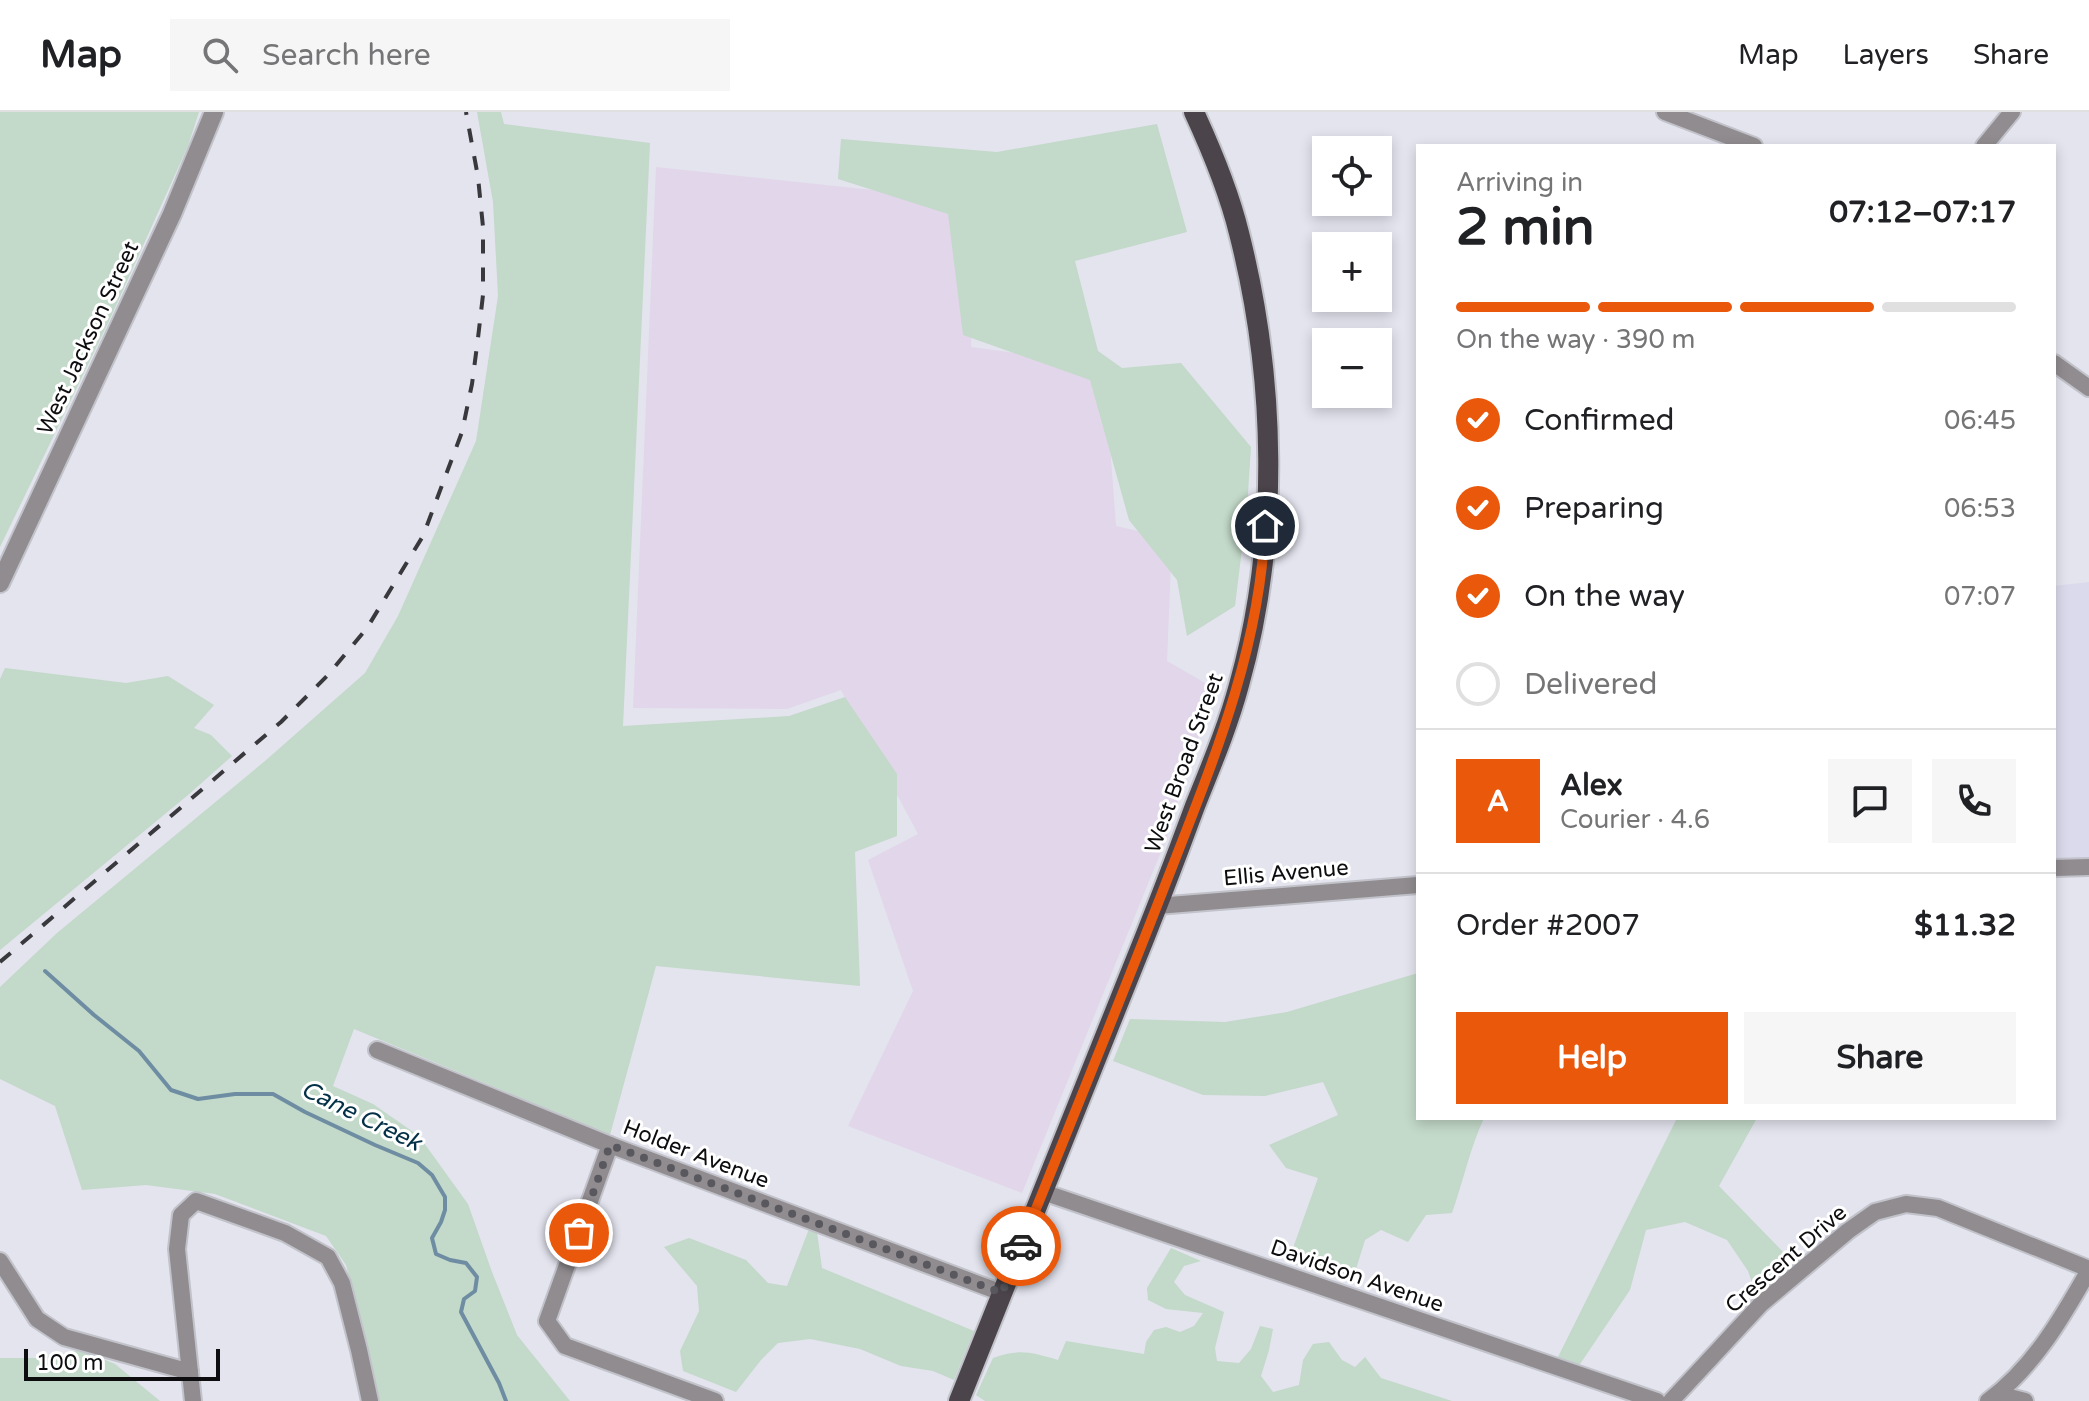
<!DOCTYPE html>
<html lang="en">
<head>
<meta charset="utf-8">
<style>
	:root { --surface:#fff; --page:#f6f6f6; --text:#202124; --muted:#757577; --line:#e0e0e0; --accent:#ea580c }
	body { margin:0; font-family:"Varela Round",sans-serif; background:var(--page); color:var(--text); height:100vh; display:flex; flex-direction:column; font-size:30px; white-space:nowrap }
	* { box-sizing:border-box; margin:0 }
	p { font-size:26px; color:var(--muted) }
	.icon { flex:none; width:44px; height:44px; fill:none; stroke:currentColor; stroke-width:2; stroke-linecap:round; stroke-linejoin:round }
	.map { position:relative; flex:1; overflow:hidden }
	.details { position:absolute; left:1416px; top:32px; width:640px; height:976px; display:flex; flex-direction:column; background:var(--surface); border-radius:0px; box-shadow:0 4px 12px #0003 }
	.details>* { flex:none }
	.buttons { position:absolute; left:1312px; top:24px; display:grid; gap:16px }
	.buttons a { display:grid; place-items:center; width:80px; height:80px; border-radius:0px; background:var(--surface); box-shadow:0 4px 12px #0003; font-size:40px }
	.scale { position:absolute; left:24px; bottom:20px; width:196px; box-sizing:border-box; padding-left:8px; border:4px solid #0d0d10; border-top:0; font-size:22px; line-height:28px; white-space:nowrap; color:#0d0d10; -webkit-text-stroke:6px #fff; paint-order:stroke }
	.pin { position:absolute; display:grid; place-items:center; width:68px; height:68px; color:#fff; margin:-34px; border:4px solid #fff; border-radius:50%; box-shadow:0 2px 8px #0007 }
	.courier { position:absolute; display:grid; place-items:center; width:80px; height:80px; margin:-40px; border:6px solid #ea580c; border-radius:50%; background:#fff; color:#222; box-shadow:0 2px 10px #0007 }
	.overview em { font-style:normal; font-weight:700 }
	.overview div { display:flex; flex-direction:column-reverse }
	.overview { display:flex; align-items:center; justify-content:space-between; height:136px; padding:0 40px }
	h1 { font-size:52px; font-weight:700; line-height:60px }
	.bar { display:grid; grid-template-columns:repeat(4,1fr); gap:12px 8px; align-content:center; height:96px; padding:0 40px }
	.bar i { height:10px; border-radius:6px; background:var(--line) }
	.bar .selected { background:var(--accent) }
	.bar p { grid-column:span 4 }
	.line { display:flex; align-items:center; gap:20px; padding:0 40px; border-top:2px solid var(--line) }
	.line div { flex:1 }
	.round { display:grid; place-items:center; flex:none; width:84px; height:84px; border-radius:0px; background:var(--page) }
	ol { padding:0 40px; list-style:none }
	li { display:flex; align-items:center; gap:24px; height:88px }
	li p { margin-inline-start:auto }
	li .icon { padding:8px; border-radius:50%; background:var(--accent); color:#fff; stroke-width:4 }
	li:last-child { color:var(--muted) }
	li i { width:44px; height:44px; border:4px solid var(--line); border-radius:50% }
	.primary-button { display:flex; gap:16px; margin-top:auto; padding:16px 40px }
	.primary-button a { flex:1; height:92px; border-radius:0px; background:var(--accent); color:#fff; font-size:32px; font-weight:700; line-height:92px; text-align:center }
	.primary-button a+a { background:var(--page); color:var(--text) }
	header { display:flex; align-items:center; gap:48px; box-sizing:border-box; height:112px; padding:0 40px; background:var(--surface); border-bottom:2px solid var(--line) }
	header strong { font-size:38px }
	nav { display:flex; gap:44px; margin-inline-start:auto; font-size:28px }
	.search { width:560px; height:72px; background:var(--page); display:flex; align-items:center; gap:20px; box-sizing:border-box; padding:0 28px; border-radius:0px; color:var(--muted); font-size:30px }
	.map>svg:first-child { display:block }
	.industrial { fill:#e2d6ea }
	.built { fill:#dadaec }
	.green { fill:#c3d9c9 }
	.lines { fill:none; stroke-linecap:round; stroke-linejoin:round }
	.stream { stroke:#6e8da3; stroke-width:4 }
	.minor-casing { stroke:#c1c2ca; stroke-width:20 }
	.tertiary-casing { stroke:#c1c2ca; stroke-width:22 }
	.primary-casing { stroke:#c1c2ca; stroke-width:24 }
	.minor { stroke:#908c8f; stroke-width:16 }
	.tertiary { stroke:#908c8f; stroke-width:18 }
	.primary { stroke:#4b454b; stroke-width:20 }
	.rail { stroke:#38383d; stroke-width:4; stroke-dasharray:14 14; stroke-linecap:butt }
	.done { stroke:#58585e; stroke-width:8; stroke-dasharray:0 14.4 }
	.route { stroke:#ea580c; stroke-width:10 }
	.labels { text-anchor:middle; dominant-baseline:central; stroke-width:6; stroke-linejoin:round; paint-order:stroke }
	.street-label { font-size:22px; fill:#0d0d10; stroke:#fff }
	.water-label { font-size:24px; font-style:italic; fill:#043148; stroke:#fff }
</style>
</head>
<body>
<header>
<strong>Map</strong>
<div class="search"><svg class="icon" aria-label="search" viewBox="0 0 24 24"><circle cx="10" cy="10" r="6"/><path d="M15 15l6 6"/></svg>Search here</div>
<nav><a>Map</a><a>Layers</a><a>Share</a></nav>
</header>
<div class="map">
<svg width="2089" height="1289" viewBox="0 0 2089 1289">
	<rect width="100%" height="100%" fill="#e3e4ee"/>
	<path class="industrial" d="M656 55 976 89 971 235 1104 253 1116 414 1172 427 1167 549 1214 576 1165 730 1022 1081 848 1014 913 879 868 748 918 722 841 578 787 597 633 596Z"/>
	<path class="built" d="M2089 470V746L2054 747V474Z"/>
	<g class="green">
		<path d="M0 0H199L188 34 110 207 0 435Z"/>
		<path d="M477 0H501L504 12 650 31 623 614 789 604 845 585 897 662V724L855 740 860 874 656 854 610 1023 354 917 333 974 373 992 419 1024 468 1092 492 1160 517 1223 570 1289H380L346 1153 326 1124 215 1082 146 1073 82 1078 55 994 0 967V875L57 821 265 649 365 561 398 504 476 329 498 184 493 90Z"/>
		<path d="M1157 12 1187 120 1075 149 1098 239 1122 256 1181 251 1251 335 1247 396 1235 494 1187 524 1177 468 1129 408 1090 268 963 223 948 102 838 67 841 27 997 40Z"/>
		<path d="M5 556 126 571 168 564 214 593 194 616 211 623 232 644 188 683 0 838V567Z"/>
		<path d="M1418 861V1006H1484C1470 1036 1463 1070 1452 1101L1426 1103 1408 1130 1381 1118 1365 1128 1352 1170 1288 1150 1318 1066 1286 1056 1269 1033 1338 1003 1323 970 1265 984 1203 983 1113 949 1130 907 1225 910 1287 900Z"/>
		<path d="M1677 1006H1757L1719 1074 1785 1142 1756 1182 1748 1159 1727 1128 1685 1110 1646 1118 1630 1178 1578 1255 1557 1247Z"/>
		<path d="M809 1117 817 1120 822 1156 974 1219 954 1268 933 1259 901 1254 860 1237 810 1227 778 1231 761 1248 736 1280 683 1259 680 1239 699 1199 697 1174 664 1135 689 1126 746 1148 768 1171 787 1174Z"/>
		<path d="M1171 1136 1201 1149 1184 1154 1174 1170 1185 1183 1224 1200 1215 1236 1217 1249 1239 1251 1251 1237 1260 1214 1273 1217 1269 1238 1261 1264 1273 1280 1299 1273 1303 1248 1313 1232 1329 1230 1342 1248 1355 1255 1365 1245 1381 1266 1452 1289H985L976 1283 993 1246C1019 1236 1033 1241 1058 1248L1066 1229 1144 1242 1146 1230 1154 1218 1166 1215 1180 1220 1194 1214 1203 1201 1166 1197 1148 1188 1147 1176Z"/>
		<path d="M82 1238 115 1252 160 1289H0V1246H38Z"/>
	</g>
	<g class="lines">
		<path class="stream" d="M45 859 94 903 139 939 171 978 198 987 235 982H273L305 1000 375 1033 418 1051 432 1063 445 1085V1098L441 1110 432 1126 436 1142 450 1148 466 1151 477 1165 475 1179 464 1187 461 1200 499 1271 506 1289"/>
		<defs>
			<g id="minor">
				<path d="M1665 0 1754 34"/>
				<path d="M1984 34 2012 0"/>
				<path d="M2054 251 2089 276"/>
				<path d="M2054 756 2089 755"/>
				<path d="M1157 794 1418 773"/>
				<path d="M377 938 610 1033 1002 1181"/>
				<path d="M610 1033 547 1209 565 1234 715 1289"/>
				<path d="M1043 1080 1657 1289"/>
				<path d="M0 1149 37 1207 64 1225 190 1260"/>
				<path d="M1998 1282 2025 1289"/>
				<path d="M193 1289 177 1137 181 1103 196 1089 285 1121 328 1145 342 1171 359 1238 370 1289"/>
				<path d="M1671 1289 1761 1192 1848 1119 1875 1100 1906 1092 1938 1096 2089 1157"/>
				<path d="M1988 1289C2033 1256 2062 1206 2089 1158"/>
			</g>
			<path id="tertiary" d="M0 471 172 102 214 0"/>
			<path id="primary" d="M959 1289C1014 1150 1070 1011 1126 872 1150 813 1173 754 1195 694 1211 654 1228 614 1239 573 1280 427 1276 267 1239 121 1229 80 1212 39 1194 0"/>
		</defs>
		<use href="#minor" class="minor-casing"/>
		<use href="#tertiary" class="tertiary-casing"/>
		<use href="#primary" class="primary-casing"/>
		<use href="#minor" class="minor"/>
		<use href="#tertiary" class="tertiary"/>
		<use href="#primary" class="primary"/>
		<path class="rail" d="M0 850 281 610 327 564 367 516 423 424 462 320 472 272 478 226 483 183V115L478 65 466 0"/>
	</g>
	<g class="lines">
		<path class="done" d="M579 1121 610 1033 1002 1181 1021 1134"/>
		<path class="route" d="M1021 1134C1071 1010 1121 887 1169 763 1213 650 1260 537 1265 414"/>
	</g>
	<g class="labels">
		<g class="street-label">
			<text transform="translate(88 226) rotate(-65)">West Jackson Street</text>
			<text transform="translate(1184 651) rotate(-70)">West Broad Street</text>
			<text transform="translate(1286 761) rotate(-5)">Ellis Avenue</text>
			<text transform="translate(696 1042) rotate(21)">Holder Avenue</text>
			<text transform="translate(1786 1147) rotate(-41)">Crescent Drive</text>
			<text transform="translate(1357 1164) rotate(19)">Davidson Avenue</text>
		</g>
		<g class="water-label">
			<text transform="translate(361 1004) rotate(26)">Cane Creek</text>
		</g>
	</g>
</svg>
<div class="buttons">
<a><svg class="icon" aria-label="locate" viewBox="0 0 24 24"><circle cx="12" cy="12" r="6"/><path d="M12 2v4M12 18v4M2 12h4M18 12h4"/></svg></a>
<a>+</a>
<a>−</a>
</div>
<div class="scale">100 m</div>
<div class="pin" style="left:579px;top:1121px;background:#ea580c"><svg class="icon" aria-label="bag" viewBox="0 0 24 24"><path d="M5 8h14l-1 12H6zM9 8a3 3 0 0 1 6 0"/></svg></div>
<div class="pin" style="left:1265px;top:414px;background:#1f2937"><svg class="icon" aria-label="home" viewBox="0 0 24 24"><path d="M3 11l9-7 9 7M6 9v11h12V9"/></svg></div>
<div class="courier" style="left:1021px;top:1134px"><svg class="icon" aria-label="car" viewBox="0 0 24 24"><path d="M5 17H2v-5l4-1 3-4h7l3 4 3 1v5h-3M9 17h6M6 11h13"/><circle cx="7" cy="17" r="2"/><circle cx="17" cy="17" r="2"/></svg></div>
<section class="details">
<div class="overview"><div><h1>2 min</h1><p>Arriving in</p></div><em>07:12–07:17</em></div>
<div class="bar"><i class="selected"></i><i class="selected"></i><i class="selected"></i><i></i><p>On the way · 390 m</p></div>
<ol>
<li><svg class="icon" aria-label="check" viewBox="0 0 24 24"><path d="M5 12l5 5 9-10"/></svg>Confirmed<p>06:45</p></li>
<li><svg class="icon" aria-label="check" viewBox="0 0 24 24"><path d="M5 12l5 5 9-10"/></svg>Preparing<p>06:53</p></li>
<li><svg class="icon" aria-label="check" viewBox="0 0 24 24"><path d="M5 12l5 5 9-10"/></svg>On the way<p>07:07</p></li>
<li><i></i>Delivered</li>
</ol>
<div class="line" style="height:144px"><b class="round" style="background:var(--accent);color:#fff">A</b><div><b>Alex</b><p>Courier · 4.6</p></div><a class="round"><svg class="icon" aria-label="chat" viewBox="0 0 24 24"><path d="M4 5h16v11H9l-5 4z"/></svg></a><a class="round"><svg class="icon" aria-label="phone" viewBox="0 0 24 24"><path d="M5 4h4l2 5-3 2q2 4 5 5l2-3 5 2v4C11 20 4 13 5 4z"/></svg></a></div>
<div class="line" style="height:104px"><div>Order #2007</div><b>$11.32</b></div>
<div class="primary-button"><a>Help</a><a>Share</a></div>
</section>
</div>
</body>
</html>
